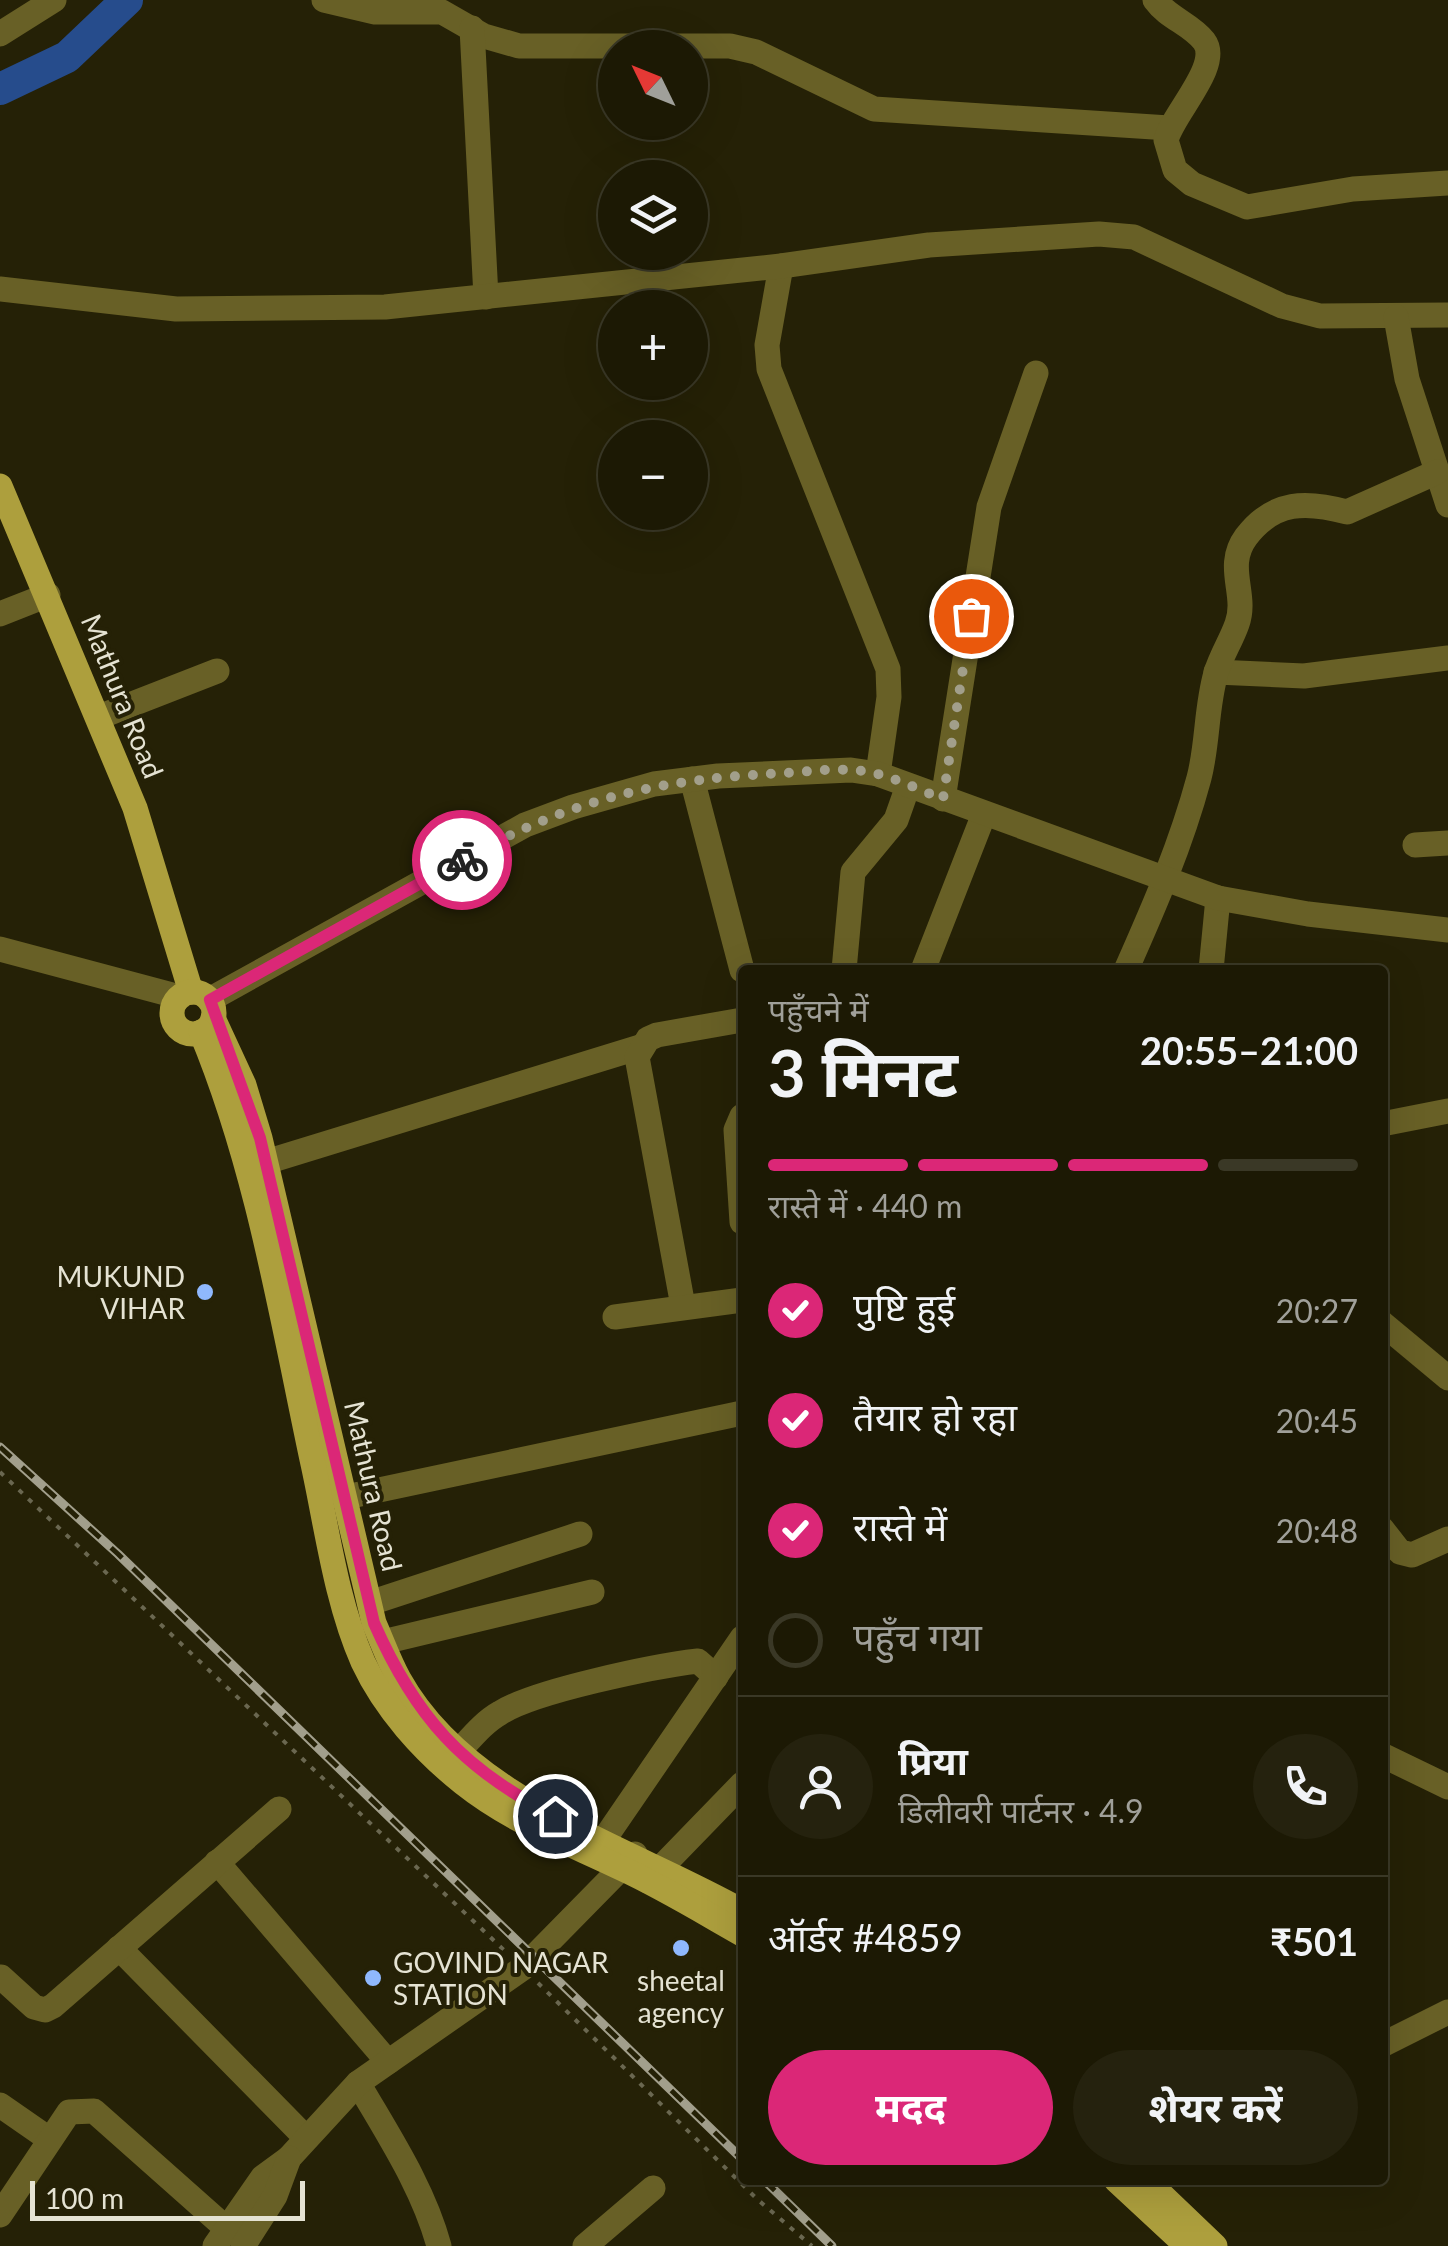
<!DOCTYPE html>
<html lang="hi">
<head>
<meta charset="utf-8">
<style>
	:root { --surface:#1c1904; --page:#25220e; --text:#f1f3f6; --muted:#a0a09a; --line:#3a3826; --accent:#db2777 }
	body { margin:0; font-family:Lato,"Noto Sans Devanagari",sans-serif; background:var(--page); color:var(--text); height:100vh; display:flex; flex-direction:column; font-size:38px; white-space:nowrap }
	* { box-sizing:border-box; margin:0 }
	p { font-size:32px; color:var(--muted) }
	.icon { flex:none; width:55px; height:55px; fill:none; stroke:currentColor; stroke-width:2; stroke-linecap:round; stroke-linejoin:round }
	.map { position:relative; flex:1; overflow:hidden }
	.details { position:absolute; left:738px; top:965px; width:650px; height:1220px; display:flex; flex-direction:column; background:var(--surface); border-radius:10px; box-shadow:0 10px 40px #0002,0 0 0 2px var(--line) }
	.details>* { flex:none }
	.needle { width:65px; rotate:313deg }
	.buttons { position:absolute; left:598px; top:30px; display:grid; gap:20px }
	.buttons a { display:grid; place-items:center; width:110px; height:110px; border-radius:50%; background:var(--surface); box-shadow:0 10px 40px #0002,0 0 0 2px var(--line); font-size:50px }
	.scale { position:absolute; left:30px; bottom:25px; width:275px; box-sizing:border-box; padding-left:10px; border:5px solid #e5e3d3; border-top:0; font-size:28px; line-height:35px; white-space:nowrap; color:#e5e3d3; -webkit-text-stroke:8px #252106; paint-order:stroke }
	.pin { position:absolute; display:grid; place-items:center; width:85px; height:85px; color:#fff; margin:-42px; border:5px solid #fff; border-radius:50%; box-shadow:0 2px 10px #0007 }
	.courier { position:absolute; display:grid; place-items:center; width:100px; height:100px; margin:-50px; border:8px solid #db2777; border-radius:50%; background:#fff; color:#222; box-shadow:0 2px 12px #0007 }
	.summary em { font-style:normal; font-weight:700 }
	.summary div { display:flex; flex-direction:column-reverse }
	.summary { display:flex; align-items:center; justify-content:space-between; height:170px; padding:0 30px }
	h1 { font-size:65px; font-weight:700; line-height:75px }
	.bar { display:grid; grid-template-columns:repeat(4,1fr); gap:15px 10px; align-content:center; height:120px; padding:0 30px }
	.bar i { height:12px; border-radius:8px; background:var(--line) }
	.bar .on { background:var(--accent) }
	.bar p { grid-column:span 4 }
	.line { display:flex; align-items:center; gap:25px; padding:0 30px; border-top:2px solid var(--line) }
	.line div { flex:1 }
	.round { display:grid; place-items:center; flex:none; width:105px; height:105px; border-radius:52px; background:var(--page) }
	ol { padding:0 30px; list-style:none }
	li { display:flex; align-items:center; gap:30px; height:110px }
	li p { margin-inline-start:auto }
	li .icon { padding:10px; border-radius:50%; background:var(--accent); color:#fff; stroke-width:4 }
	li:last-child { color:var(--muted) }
	li i { width:55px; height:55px; border:5px solid var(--line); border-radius:50% }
	.button { display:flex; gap:20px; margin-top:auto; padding:20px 30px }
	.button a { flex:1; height:115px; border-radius:60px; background:var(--accent); color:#fff; font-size:40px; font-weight:700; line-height:115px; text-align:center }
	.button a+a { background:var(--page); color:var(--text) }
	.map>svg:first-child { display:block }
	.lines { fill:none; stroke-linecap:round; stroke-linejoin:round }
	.river { stroke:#264c8c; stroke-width:32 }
	.path { stroke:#6a6750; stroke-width:4; stroke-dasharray:5 8; stroke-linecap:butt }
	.minor { stroke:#686026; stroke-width:25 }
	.major { stroke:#ad9f3d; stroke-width:25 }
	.rail-casing { stroke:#a29f8c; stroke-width:9 }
	.rail { stroke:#252106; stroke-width:5; stroke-dasharray:15; stroke-linecap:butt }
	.done { stroke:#a29f8b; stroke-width:10; stroke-dasharray:0 18 }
	.route { stroke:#db2777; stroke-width:12 }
	.poi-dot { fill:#8fb8fd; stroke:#252106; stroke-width:4 }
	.labels { text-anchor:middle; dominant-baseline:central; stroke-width:8; stroke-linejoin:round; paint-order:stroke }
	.street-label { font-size:28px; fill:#e5e3d3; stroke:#252106 }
	.poi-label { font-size:28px; fill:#e5e3d3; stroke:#252106; text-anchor:end }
</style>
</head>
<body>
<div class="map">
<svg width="1448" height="2246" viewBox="0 0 1448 2246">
	<rect width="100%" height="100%" fill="#252106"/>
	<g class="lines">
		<path class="river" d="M0 89 67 57 127 0"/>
		<g class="path">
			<path d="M0 1472 506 1952"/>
			<path d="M538 1983 757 2199 812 2246"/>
		</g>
		<g class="minor">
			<path d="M324 0 375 12H442L484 36 519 46H730L756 52 874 109 1169 128"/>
			<path d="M1155 0C1168 18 1191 24 1204 41 1222 65 1173 113 1166 140L1175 170 1192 184 1247 207 1353 189 1448 183"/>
			<path d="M472 28 486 297"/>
			<path d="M0 34 54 0"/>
			<path d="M781 266 767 345 769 369 888 669 889 697 878 774"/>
			<path d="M0 289 176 309 385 307 781 266 929 245 1099 234 1134 237 1282 306 1320 316 1448 315"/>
			<path d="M1396 317 1407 379 1448 505"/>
			<path d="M0 614 48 595"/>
			<path d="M1216 672 1304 676 1448 658"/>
			<path d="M99 717 217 671"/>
			<path d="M692 779 742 970"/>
			<path d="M943 799 989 507 1036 373"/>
			<path d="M1415 845 1448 843"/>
			<path d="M0 949 180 997"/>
			<path d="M844 970 853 872 896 820 908 786"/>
			<path d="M923 970 984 814"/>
			<path d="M1126 970C1154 907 1181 845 1199 778 1208 744 1206 707 1216 673 1221 656 1231 641 1237 624 1248 594 1224 567 1246 537 1274 500 1307 501 1347 512L1437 472"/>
			<path d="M1211 970 1218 898"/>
			<path d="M209 1000 525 825 573 807 654 784 718 776 851 770 878 774 1218 898 1308 914 1448 930"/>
			<path d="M1382 1124 1448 1111"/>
			<path d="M266 1162 640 1047"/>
			<path d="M742 1222 736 1130 742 1116"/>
			<path d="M683 1306 637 1057 648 1039 657 1035 742 1020"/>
			<path d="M615 1317 742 1300"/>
			<path d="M1382 1323 1448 1378"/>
			<path d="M346 1497 742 1413"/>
			<path d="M1382 1529 1400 1552 1412 1555 1448 1539"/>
			<path d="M370 1603 580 1534"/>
			<path d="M383 1642 592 1592"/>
			<path d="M459 1751C472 1737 484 1722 500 1713 534 1691 655 1666 698 1661L716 1677"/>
			<path d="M1382 1755 1448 1787"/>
			<path d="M603 1841 742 1638"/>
			<path d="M217 1862 388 2062"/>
			<path d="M648 1881 742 1784"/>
			<path d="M119 1948 305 2137"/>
			<path d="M1 1977 34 2007 45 2010 53 2006 279 1809"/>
			<path d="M1382 2045 1448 2012"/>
			<path d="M358 2083C388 2135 423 2187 439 2246"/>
			<path d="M0 2105 49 2139"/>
			<path d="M0 2215 69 2112 94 2111 227 2229"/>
			<path d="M215 2246 263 2177 289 2158 358 2083 523 1968 635 1854"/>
			<path d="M243 2246 275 2196 289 2158"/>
			<path d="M585 2246 653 2188"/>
		</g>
		<g class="major">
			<path d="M0 486 135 808 191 992"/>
			<circle cx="193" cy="1013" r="21"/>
			<path d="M213 1018 244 1085 260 1138 374 1623C382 1641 389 1661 399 1679 466 1800 628 1847 742 1911"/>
			<path d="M201 1032C258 1169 282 1319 313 1464 327 1528 336 1601 363 1662 385 1709 423 1751 463 1783 512 1822 567 1842 623 1869 664 1888 703 1912 742 1934"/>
			<path d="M1116 2180 1187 2246"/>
			<path d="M1146 2180 1215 2246"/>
		</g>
		<defs>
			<g id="rail">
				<path d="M0 1447 118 1554 742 2159"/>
				<path d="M764 2180 832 2246"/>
			</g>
		</defs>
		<use href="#rail" class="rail-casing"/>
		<use href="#rail" class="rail"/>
	</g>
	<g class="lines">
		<path class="done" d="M462 860C574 798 658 779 786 773 816 771 849 766 878 774 900 780 922 791 943 799L971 616"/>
		<path class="route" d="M462 860 210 1000 260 1138 374 1623C415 1716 462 1769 555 1816"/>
	</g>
	<g class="poi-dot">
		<circle cx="205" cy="1292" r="10"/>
		<circle cx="681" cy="1948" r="10"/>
		<circle cx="373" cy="1978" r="10"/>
	</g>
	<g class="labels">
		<g class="street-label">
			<text transform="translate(123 696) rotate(68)">Mathura Road</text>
			<text transform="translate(374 1486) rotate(77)">Mathura Road</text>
		</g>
		<g class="poi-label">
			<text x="185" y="1276">MUKUND<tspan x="185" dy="32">VIHAR</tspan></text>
			<text x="393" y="1962" text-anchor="start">GOVIND NAGAR<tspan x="393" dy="32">STATION</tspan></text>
			<text x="681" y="1980" text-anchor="middle">sheetal<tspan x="681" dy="32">agency</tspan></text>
		</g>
	</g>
</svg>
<div class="buttons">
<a><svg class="needle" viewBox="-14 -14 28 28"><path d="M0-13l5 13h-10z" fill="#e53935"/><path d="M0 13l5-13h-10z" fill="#a0a09a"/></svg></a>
<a><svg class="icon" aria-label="layers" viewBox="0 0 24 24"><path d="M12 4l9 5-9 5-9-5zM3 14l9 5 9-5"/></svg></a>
<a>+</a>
<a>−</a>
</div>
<div class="scale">100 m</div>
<div class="pin" style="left:971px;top:616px;background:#ea580c"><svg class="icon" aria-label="bag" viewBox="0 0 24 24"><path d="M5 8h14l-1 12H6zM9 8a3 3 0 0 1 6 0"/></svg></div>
<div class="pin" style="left:555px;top:1816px;background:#1f2937"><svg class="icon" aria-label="home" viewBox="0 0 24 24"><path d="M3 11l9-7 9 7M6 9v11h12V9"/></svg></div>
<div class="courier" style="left:462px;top:860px"><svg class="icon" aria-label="bike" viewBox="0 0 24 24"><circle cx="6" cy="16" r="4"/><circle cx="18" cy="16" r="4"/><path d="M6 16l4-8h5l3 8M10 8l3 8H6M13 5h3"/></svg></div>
<section class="details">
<div class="summary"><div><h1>3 मिनट</h1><p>पहुँचने में</p></div><em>20:55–21:00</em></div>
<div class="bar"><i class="on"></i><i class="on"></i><i class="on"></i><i></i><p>रास्ते में · 440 m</p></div>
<ol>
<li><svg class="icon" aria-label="check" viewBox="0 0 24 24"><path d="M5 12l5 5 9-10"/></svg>पुष्टि हुई<p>20:27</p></li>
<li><svg class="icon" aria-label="check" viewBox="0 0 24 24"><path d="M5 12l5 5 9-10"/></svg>तैयार हो रहा<p>20:45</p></li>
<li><svg class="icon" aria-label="check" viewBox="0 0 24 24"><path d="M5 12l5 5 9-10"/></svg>रास्ते में<p>20:48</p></li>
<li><i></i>पहुँच गया</li>
</ol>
<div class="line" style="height:180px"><a class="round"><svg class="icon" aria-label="person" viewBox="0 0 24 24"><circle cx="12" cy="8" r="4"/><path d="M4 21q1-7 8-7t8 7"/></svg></a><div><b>प्रिया</b><p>डिलीवरी पार्टनर · 4.9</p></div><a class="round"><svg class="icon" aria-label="phone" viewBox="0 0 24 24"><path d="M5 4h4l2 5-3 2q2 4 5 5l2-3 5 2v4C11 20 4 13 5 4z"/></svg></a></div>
<div class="line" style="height:130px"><div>ऑर्डर #4859</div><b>₹501</b></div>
<div class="button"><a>मदद</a><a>शेयर करें</a></div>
</section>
</div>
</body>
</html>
